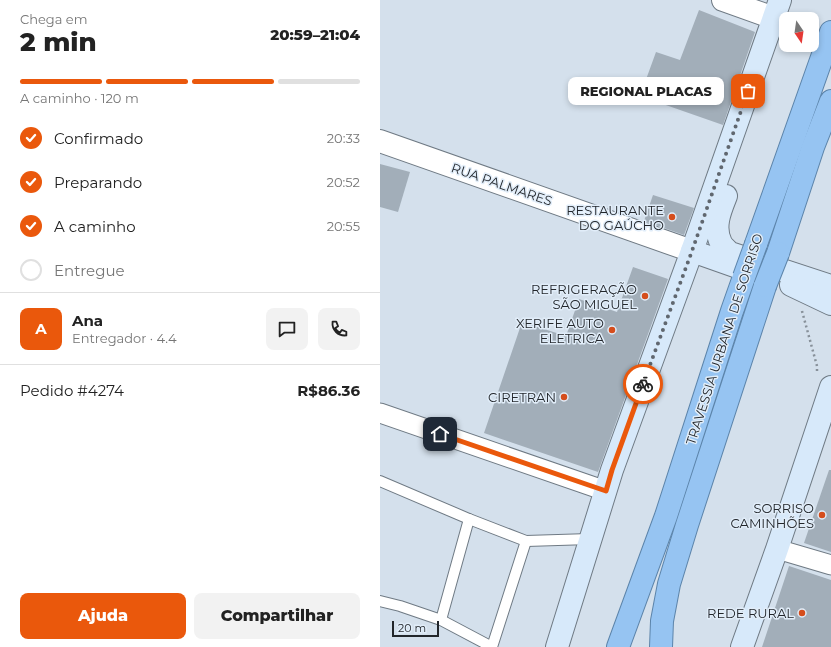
<!DOCTYPE html>
<html lang="pt">
<head>
<meta charset="utf-8">
<style>
	:root { --surface:#fff; --page:#f2f2f2; --text:#222; --muted:#767676; --line:#e0e0e0; --accent:#ea580c }
	body { margin:0; font-family:Montserrat,sans-serif; background:var(--page); color:var(--text); height:100vh; display:flex; flex-direction:column; font-size:15px; white-space:nowrap }
	* { box-sizing:border-box; margin:0 }
	p { font-size:13px; color:var(--muted) }
	.icon { flex:none; width:22px; height:22px; fill:none; stroke:currentColor; stroke-width:2; stroke-linecap:round; stroke-linejoin:round }
	.map { position:relative; flex:1; overflow:hidden }
	.drawer { display:flex; flex-direction:column; background:var(--surface); width:380px }
	.drawer>* { flex:none }
	.needle { width:26px; rotate:167deg }
	.buttons { position:absolute; left:399px; top:12px; display:grid; gap:8px }
	.buttons a { display:grid; place-items:center; width:40px; height:40px; border-radius:8px; background:var(--surface); box-shadow:0 2px 6px #0003; font-size:20px }
	.scale { position:absolute; left:12px; bottom:10px; width:47px; box-sizing:border-box; padding-left:4px; border:2px solid #22262b; border-top:0; font-size:11px; line-height:14px; white-space:nowrap; color:#22262b; -webkit-text-stroke:3px #e1edf9; paint-order:stroke }
	.pin { position:absolute; display:grid; place-items:center; width:34px; height:34px; color:#fff; margin:-17px; border-radius:8px; box-shadow:0 2px 6px #0006 }
	.courier { position:absolute; display:grid; place-items:center; width:40px; height:40px; margin:-20px; border:3px solid #ea580c; border-radius:50%; background:#fff; color:#222; box-shadow:0 1px 5px #0007 }
	.bubble { position:absolute; height:28px; border-radius:8px; background:var(--surface); box-shadow:0 2px 6px #0003; font-size:13px; font-weight:800; line-height:28px; text-align:center }
	.summary em { font-style:normal; font-weight:800 }
	.summary div { display:flex; flex-direction:column-reverse }
	.summary { display:flex; align-items:center; justify-content:space-between; height:68px; padding:0 20px }
	h1 { font-size:26px; font-weight:800; line-height:30px }
	.bar { display:grid; grid-template-columns:repeat(4,1fr); gap:6px 4px; align-content:center; height:48px; padding:0 20px }
	.bar i { height:5px; border-radius:3px; background:var(--line) }
	.bar .active { background:var(--accent) }
	.bar p { grid-column:span 4 }
	.line { display:flex; align-items:center; gap:10px; padding:0 20px; border-top:1px solid var(--line) }
	.line div { flex:1 }
	.round { display:grid; place-items:center; flex:none; width:42px; height:42px; border-radius:8px; background:var(--page) }
	ol { padding:0 20px; list-style:none }
	li { display:flex; align-items:center; gap:12px; height:44px }
	li p { margin-inline-start:auto }
	li .icon { padding:4px; border-radius:50%; background:var(--accent); color:#fff; stroke-width:4 }
	li:last-child { color:var(--muted) }
	li i { width:22px; height:22px; border:2px solid var(--line); border-radius:50% }
	.cta { display:flex; gap:8px; margin-top:auto; padding:8px 20px }
	.cta a { flex:1; height:46px; border-radius:8px; background:var(--accent); color:#fff; font-size:16px; font-weight:800; line-height:46px; text-align:center }
	.cta a+a { background:var(--page); color:var(--text) }
	main { display:flex; flex:1; min-height:0 }
	.map>svg:first-child { display:block }
	.building { fill:#a2aeb9 }
	.lines { fill:none; stroke-linecap:round; stroke-linejoin:round }
	.service-casing { stroke:#6f7a84; stroke-width:12 }
	.minor-casing { stroke:#6f7a84; stroke-width:21 }
	.tertiary-casing { stroke:#6f7a84; stroke-width:24 }
	.secondary-casing { stroke:#6f7a84; stroke-width:24 }
	.trunk-casing { stroke:#5c84aa; stroke-width:24 }
	.path { stroke:#879099; stroke-width:2.5; stroke-dasharray:2 3; stroke-linecap:butt }
	.service { stroke:#fff; stroke-width:10 }
	.minor { stroke:#fff; stroke-width:19 }
	.tertiary { stroke:#fff; stroke-width:22 }
	.secondary { stroke:#d7e9fa; stroke-width:22 }
	.trunk { stroke:#96c4f2; stroke-width:22 }
	.trunk-bridge-casing { stroke:#5c84aa; stroke-width:24; stroke-linecap:butt }
	.trunk-bridge { stroke:#96c4f2; stroke-width:22 }
	.done { stroke:#60676f; stroke-width:4; stroke-dasharray:0 7.2 }
	.route { stroke:#ea580c; stroke-width:5 }
	.poi-dot { fill:#d54d1c; stroke:#e1edf9; stroke-width:1.5 }
	.labels { text-anchor:middle; dominant-baseline:central; stroke-width:3; stroke-linejoin:round; paint-order:stroke }
	.street-label { font-size:13px; fill:#22262b; stroke:#e1edf9 }
	.poi-label { font-size:13px; fill:#22262b; stroke:#e1edf9; text-anchor:end }
</style>
</head>
<body>
<main>
<section class="drawer">
<div class="summary"><div><h1>2 min</h1><p>Chega em</p></div><em>20:59–21:04</em></div>
<div class="bar"><i class="active"></i><i class="active"></i><i class="active"></i><i></i><p>A caminho · 120 m</p></div>
<ol>
<li><svg class="icon" aria-label="check" viewBox="0 0 24 24"><path d="M5 12l5 5 9-10"/></svg>Confirmado<p>20:33</p></li>
<li><svg class="icon" aria-label="check" viewBox="0 0 24 24"><path d="M5 12l5 5 9-10"/></svg>Preparando<p>20:52</p></li>
<li><svg class="icon" aria-label="check" viewBox="0 0 24 24"><path d="M5 12l5 5 9-10"/></svg>A caminho<p>20:55</p></li>
<li><i></i>Entregue</li>
</ol>
<div class="line" style="height:72px"><b class="round" style="background:var(--accent);color:#fff">A</b><div><b>Ana</b><p>Entregador · 4.4</p></div><a class="round"><svg class="icon" aria-label="chat" viewBox="0 0 24 24"><path d="M4 5h16v11H9l-5 4z"/></svg></a><a class="round"><svg class="icon" aria-label="phone" viewBox="0 0 24 24"><path d="M5 4h4l2 5-3 2q2 4 5 5l2-3 5 2v4C11 20 4 13 5 4z"/></svg></a></div>
<div class="line" style="height:52px"><div>Pedido #4274</div><b>R$86.36</b></div>
<div class="cta"><a>Ajuda</a><a>Compartilhar</a></div>
</section>
<div class="map">
<svg width="451" height="647" viewBox="0 0 451 647">
	<rect width="100%" height="100%" fill="#d4e0ec"/>
	<g class="building">
		<path d="M319 10 375 32 343 125 260 96 276 52 300 60Z"/>
		<path d="M0 164 30 172 18 212 0 207Z"/>
		<path d="M273 195 314 208 304 235 264 221Z"/>
		<path d="M253 267 288 279 218 472 104 433 142 322 186 336 199 299 237 312Z"/>
		<path d="M449 470H451V552L424 543Z"/>
		<path d="M409 566 451 580V647H382Z"/>
	</g>
	<g class="lines">
		<defs>
			<g id="service">
				<path d="M0 481 89 519 146 541 210 539"/>
				<path d="M0 601 20 606 61 620 112 647"/>
				<path d="M61 620 89 519"/>
				<path d="M112 647 146 541"/>
			</g>
			<g id="minor">
				<path d="M0 413 226 491"/>
				<path d="M397 549 451 565"/>
			</g>
			<g id="tertiary">
				<path d="M343 0 394 18"/>
				<path d="M0 141 312 251"/>
			</g>
			<g id="secondary">
				<path d="M346 196C340 211 333 227 341 243 343 247 347 250 350 253L451 286"/>
				<path d="M312 251 363 269"/>
				<path d="M411 285 451 304"/>
				<path d="M177 647 232 470 312 251 400 0"/>
				<path d="M362 647 397 549 451 387"/>
			</g>
			<g id="trunk">
				<path d="M376 244 451 32"/>
				<path d="M398 253 433 147 451 101"/>
				<path d="M238 647 286 516 352 311 364 277"/>
				<path d="M281 647 282 621 289 584 307 525 385 286"/>
			</g>
		</defs>
		<use href="#service" class="service-casing"/>
		<use href="#minor" class="minor-casing"/>
		<use href="#tertiary" class="tertiary-casing"/>
		<use href="#secondary" class="secondary-casing"/>
		<use href="#trunk" class="trunk-casing"/>
		<path class="path" d="M422 311 437 366V374"/>
		<use href="#service" class="service"/>
		<use href="#minor" class="minor"/>
		<use href="#tertiary" class="tertiary"/>
		<use href="#secondary" class="secondary"/>
		<use href="#trunk" class="trunk"/>
		<defs>
			<g id="trunk-bridge">
				<path d="M364 277 376 244"/>
				<path d="M385 286 398 253"/>
			</g>
		</defs>
		<use href="#trunk-bridge" class="trunk-bridge-casing"/>
		<use href="#trunk-bridge" class="trunk-bridge"/>
	</g>
	<g class="lines">
		<path class="done" d="M263 384 312 251 368 91"/>
		<path class="route" d="M60 434 226 491 232 470 263 384"/>
	</g>
	<g class="poi-dot">
		<circle cx="292" cy="217" r="4"/>
		<circle cx="265" cy="296" r="4"/>
		<circle cx="232" cy="330" r="4"/>
		<circle cx="184" cy="397" r="4"/>
		<circle cx="442" cy="515" r="4"/>
		<circle cx="422" cy="613" r="4"/>
	</g>
	<g class="labels">
		<g class="street-label">
			<text transform="translate(122 184) rotate(19)">RUA PALMARES</text>
			<text transform="translate(344 339) rotate(-72)">TRAVESSIA URBANA DE SORRISO</text>
		</g>
		<g class="poi-label">
			<text x="284" y="210">RESTAURANTE<tspan x="284" dy="15">DO GAÚCHO</tspan></text>
			<text x="257" y="289">REFRIGERAÇÃO<tspan x="257" dy="15">SÃO MIGUEL</tspan></text>
			<text x="224" y="323">XERIFE AUTO<tspan x="224" dy="15">ELETRICA</tspan></text>
			<text x="176" y="397">CIRETRAN</text>
			<text x="434" y="508">SORRISO<tspan x="434" dy="15">CAMINHÕES</tspan></text>
			<text x="414" y="613">REDE RURAL</text>
		</g>
	</g>
</svg>
<div class="buttons">
<a><svg class="needle" viewBox="-14 -14 28 28"><path d="M0-13l5 13h-10z" fill="#e53935"/><path d="M0 13l5-13h-10z" fill="#767676"/></svg></a>
</div>
<div class="scale">20 m</div>
<div class="pin" style="left:368px;top:91px;background:#ea580c"><svg class="icon" aria-label="bag" viewBox="0 0 24 24"><path d="M5 8h14l-1 12H6zM9 8a3 3 0 0 1 6 0"/></svg></div>
<div class="pin" style="left:60px;top:434px;background:#1f2937"><svg class="icon" aria-label="home" viewBox="0 0 24 24"><path d="M3 11l9-7 9 7M6 9v11h12V9"/></svg></div>
<div class="courier" style="left:263px;top:384px"><svg class="icon" aria-label="bike" viewBox="0 0 24 24"><circle cx="6" cy="16" r="4"/><circle cx="18" cy="16" r="4"/><path d="M6 16l4-8h5l3 8M10 8l3 8H6M13 5h3"/></svg></div>
<div class="bubble" style="left:188px;top:77px;width:156px">REGIONAL PLACAS</div>
</div>
</main>
</body>
</html>
